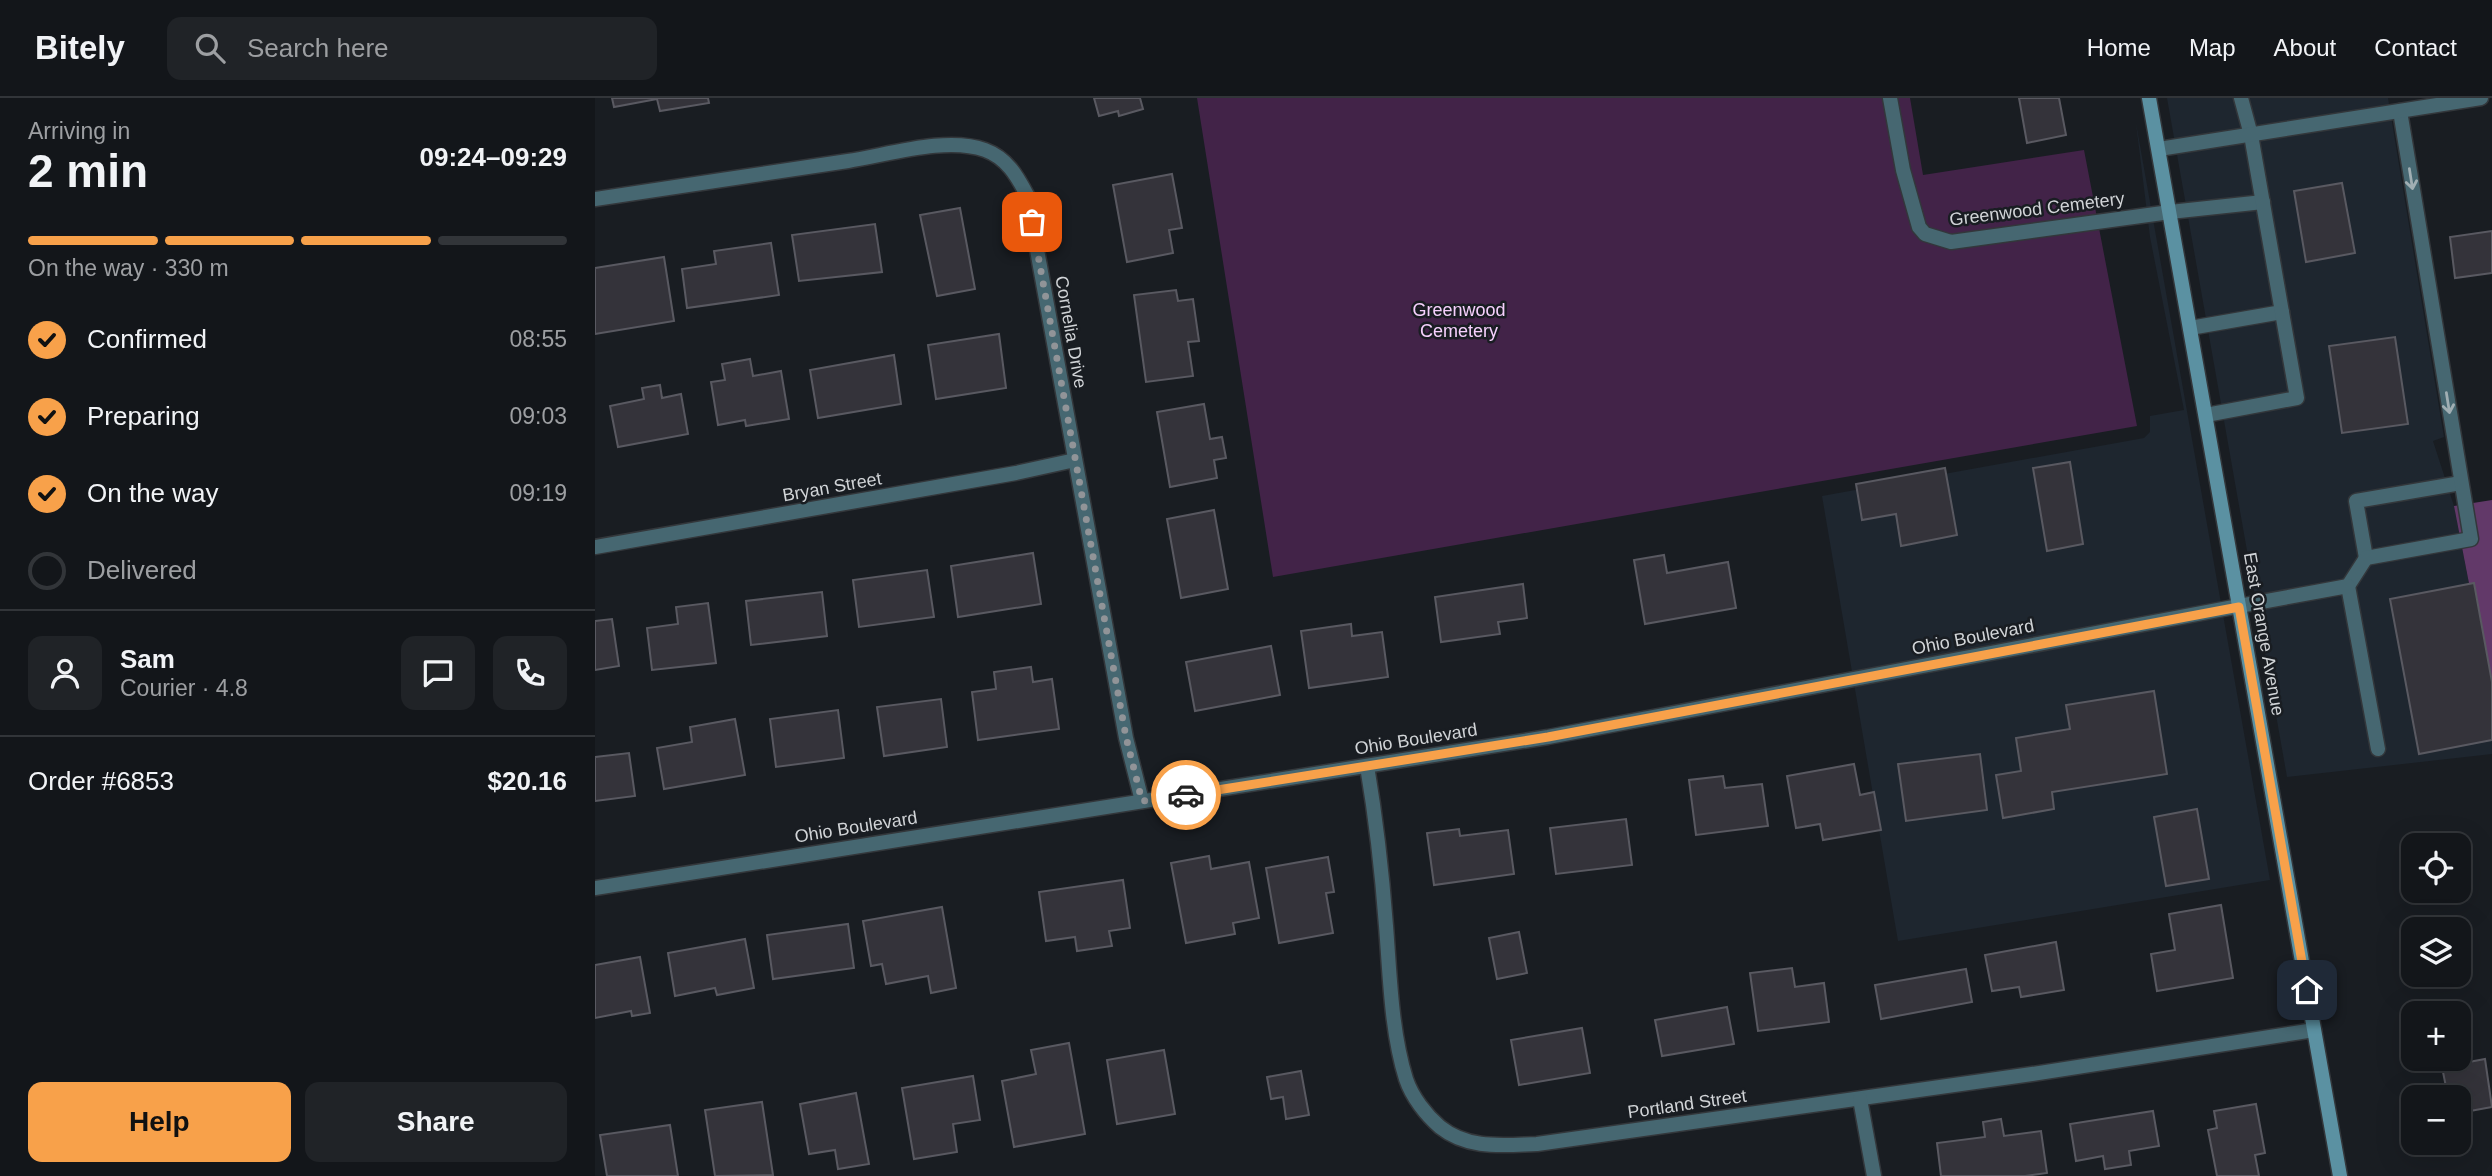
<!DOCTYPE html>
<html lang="en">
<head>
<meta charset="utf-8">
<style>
	:root { --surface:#13161a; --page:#202327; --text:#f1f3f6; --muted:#9d9fa2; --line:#323539; --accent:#f8a14a }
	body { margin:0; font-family:Arial,sans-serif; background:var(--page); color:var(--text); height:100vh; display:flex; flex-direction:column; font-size:26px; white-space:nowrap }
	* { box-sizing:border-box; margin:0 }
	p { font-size:23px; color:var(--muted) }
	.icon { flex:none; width:38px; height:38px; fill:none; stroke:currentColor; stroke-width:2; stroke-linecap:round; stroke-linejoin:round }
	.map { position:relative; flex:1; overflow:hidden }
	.sheet { display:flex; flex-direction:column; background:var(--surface); width:595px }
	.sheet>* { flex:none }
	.tools { position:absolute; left:1806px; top:735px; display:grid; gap:14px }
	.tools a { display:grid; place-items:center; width:70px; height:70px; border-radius:14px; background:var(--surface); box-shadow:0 7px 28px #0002,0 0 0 2px var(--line); font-size:35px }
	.pin { position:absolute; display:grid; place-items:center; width:60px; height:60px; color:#fff; margin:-30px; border-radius:14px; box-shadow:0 4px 10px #0006 }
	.courier { position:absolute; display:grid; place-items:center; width:70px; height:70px; margin:-35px; border:5px solid #f8a14a; border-radius:50%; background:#fff; color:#222; box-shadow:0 2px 9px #0007 }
	.headline em { font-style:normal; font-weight:700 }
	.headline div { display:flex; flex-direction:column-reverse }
	.headline { display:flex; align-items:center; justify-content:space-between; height:119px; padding:0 28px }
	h1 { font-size:46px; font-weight:700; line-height:52px }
	.bar { display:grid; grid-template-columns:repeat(4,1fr); gap:10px 7px; align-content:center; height:84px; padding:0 28px }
	.bar i { height:9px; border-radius:5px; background:var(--line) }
	.bar .on { background:var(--accent) }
	.bar p { grid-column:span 4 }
	.line { display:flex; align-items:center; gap:18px; padding:0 28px; border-top:2px solid var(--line) }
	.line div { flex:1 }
	.round { display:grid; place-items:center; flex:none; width:74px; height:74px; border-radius:14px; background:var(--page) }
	ol { padding:0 28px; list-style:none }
	li { display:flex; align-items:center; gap:21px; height:77px }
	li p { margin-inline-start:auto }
	li .icon { padding:7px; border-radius:50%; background:var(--accent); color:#111; stroke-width:4 }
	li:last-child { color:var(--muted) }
	li i { width:38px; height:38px; border:4px solid var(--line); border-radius:50% }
	.cta { display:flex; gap:14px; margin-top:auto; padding:14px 28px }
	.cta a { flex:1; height:80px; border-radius:14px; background:var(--accent); color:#111; font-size:28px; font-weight:700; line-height:80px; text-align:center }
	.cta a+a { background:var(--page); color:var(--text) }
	header { display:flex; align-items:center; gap:42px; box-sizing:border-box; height:98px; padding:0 35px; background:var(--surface); border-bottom:2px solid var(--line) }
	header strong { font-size:33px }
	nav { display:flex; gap:38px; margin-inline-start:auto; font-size:24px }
	.search { width:490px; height:63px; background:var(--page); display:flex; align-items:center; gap:18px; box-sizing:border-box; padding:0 24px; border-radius:14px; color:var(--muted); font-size:26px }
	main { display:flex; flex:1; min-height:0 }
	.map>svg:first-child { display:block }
	.built { fill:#1e262f }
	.green { fill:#422348 }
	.forest { fill:#623969 }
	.building { fill:#34333a; stroke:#595961; stroke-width:2 }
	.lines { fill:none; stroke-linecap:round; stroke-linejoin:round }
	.lane-casing { stroke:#33373b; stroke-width:17 }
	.street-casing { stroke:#33373b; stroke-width:17 }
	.secondary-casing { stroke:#33373b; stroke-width:17 }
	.lane { stroke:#466771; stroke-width:14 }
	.street { stroke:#466771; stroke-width:14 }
	.secondary { stroke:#5b91a2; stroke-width:14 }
	.oneway { stroke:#a0aeb3 }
	.done { stroke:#919498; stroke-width:7; stroke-dasharray:0 12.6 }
	.route { stroke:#f8a14a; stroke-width:9 }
	.labels { text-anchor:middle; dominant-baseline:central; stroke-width:5; stroke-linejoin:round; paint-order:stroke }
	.street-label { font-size:18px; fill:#d1d4d7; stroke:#191d22 }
	.park-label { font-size:18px; fill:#f6d0fd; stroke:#191d22 }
</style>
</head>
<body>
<header>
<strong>Bitely</strong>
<div class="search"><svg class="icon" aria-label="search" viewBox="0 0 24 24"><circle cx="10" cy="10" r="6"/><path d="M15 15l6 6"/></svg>Search here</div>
<nav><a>Home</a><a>Map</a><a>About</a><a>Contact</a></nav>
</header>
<main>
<section class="sheet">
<div class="headline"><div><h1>2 min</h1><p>Arriving in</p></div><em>09:24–09:29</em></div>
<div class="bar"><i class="on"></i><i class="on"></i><i class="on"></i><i></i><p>On the way · 330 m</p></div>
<ol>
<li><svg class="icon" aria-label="check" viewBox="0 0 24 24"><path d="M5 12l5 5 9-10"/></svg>Confirmed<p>08:55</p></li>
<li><svg class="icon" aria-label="check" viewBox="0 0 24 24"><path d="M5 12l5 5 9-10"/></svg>Preparing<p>09:03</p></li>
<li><svg class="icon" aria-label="check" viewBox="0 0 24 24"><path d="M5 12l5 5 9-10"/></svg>On the way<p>09:19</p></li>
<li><i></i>Delivered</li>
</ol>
<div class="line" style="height:126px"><a class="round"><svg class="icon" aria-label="person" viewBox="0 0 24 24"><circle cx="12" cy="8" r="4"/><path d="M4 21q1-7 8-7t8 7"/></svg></a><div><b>Sam</b><p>Courier · 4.8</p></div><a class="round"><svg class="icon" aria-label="chat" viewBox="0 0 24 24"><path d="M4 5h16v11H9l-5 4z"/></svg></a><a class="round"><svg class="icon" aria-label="phone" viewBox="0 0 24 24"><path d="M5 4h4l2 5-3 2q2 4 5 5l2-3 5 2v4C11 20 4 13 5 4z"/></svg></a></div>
<div class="line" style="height:91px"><div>Order #6853</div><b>$20.16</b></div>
<div class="cta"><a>Help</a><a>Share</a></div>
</section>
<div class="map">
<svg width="1897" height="1078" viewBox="0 0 1897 1078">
	<rect width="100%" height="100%" fill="#191d22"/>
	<g class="built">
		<path d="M1572 0H1793L1849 339 1838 343 1859 408 1897 604V656L1692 679Z"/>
		<path d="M1541 25 1675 782 1303 843 1227 398 1549 340 1555 334V318L1589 312 1555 139Z"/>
	</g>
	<path class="green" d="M602 0H1315L1328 77 1489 52 1542 328 678 479Z"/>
	<path class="forest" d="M1897 402V604L1859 408Z"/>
	<g class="building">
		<path d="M17 0H113L114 5 65 13 62 1 19 9Z"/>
		<path d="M499 0H545L548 11 524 18 523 13 504 18Z"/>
		<path d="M1424 0H1464L1471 37 1432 45Z"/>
		<path d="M577 76 587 130 574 132 578 155 532 164 518 87Z"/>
		<path d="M1747 85 1760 155 1711 164 1699 93Z"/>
		<path d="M365 110 380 191 342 198 325 117Z"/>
		<path d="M280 126 287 174 204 183 197 137Z"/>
		<path d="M1897 133V175L1860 180 1855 139Z"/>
		<path d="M176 145 184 197 92 210 87 171 121 166 119 153Z"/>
		<path d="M69 159 79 223 0 236V170Z"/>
		<path d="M581 192 583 203 598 201 604 243 593 244 598 278 551 284 539 197Z"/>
		<path d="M404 236 411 290 341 301 333 247Z"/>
		<path d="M1800 239 1813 326 1747 335 1734 248Z"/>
		<path d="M299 257 306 306 223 320 215 272Z"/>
		<path d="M155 261 158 278 186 273 194 321 151 328 150 322 123 327 116 284 130 282 127 266Z"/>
		<path d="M65 287 67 300 86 296 93 336 23 349 15 308 49 301 47 290Z"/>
		<path d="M609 306 615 341 627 339 631 360 619 362 622 380 575 389 562 314Z"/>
		<path d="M1475 364 1488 446 1452 453 1438 370Z"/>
		<path d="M1350 370 1362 437 1306 448 1301 416 1267 422 1261 386Z"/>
		<path d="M619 412 633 491 586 500 572 421Z"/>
		<path d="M438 455 446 506 363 519 356 468Z"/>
		<path d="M1069 457 1072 475 1133 464 1141 510 1050 526 1039 462Z"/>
		<path d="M332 472 339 519 264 529 258 482Z"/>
		<path d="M1879 485 1897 584V642L1824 656 1795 501Z"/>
		<path d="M928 486 932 520 903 524 905 536 846 544 840 499Z"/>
		<path d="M227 494 232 538 156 547 151 503Z"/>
		<path d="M113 505 121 565 57 572 52 530 83 526 81 509Z"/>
		<path d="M17 521 24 568 0 572V523Z"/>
		<path d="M756 526 757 538 787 534 793 579 714 590 706 533Z"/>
		<path d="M676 548 685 597 600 613 591 564Z"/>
		<path d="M436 569 438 584 457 581 464 631 383 642 377 594 401 591 399 574Z"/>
		<path d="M1559 593 1572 676 1457 694 1459 711 1408 720 1401 677 1426 673 1421 640 1475 631 1471 607Z"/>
		<path d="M346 601 352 649 289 658 282 609Z"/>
		<path d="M243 612 249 660 181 669 175 621Z"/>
		<path d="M140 621 150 677 69 691 62 650 97 644 95 629Z"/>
		<path d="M34 655 40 698 0 703V659Z"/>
		<path d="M1385 656 1392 712 1311 723 1303 666Z"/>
		<path d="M1259 666 1265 697 1279 694 1286 732 1228 742 1225 726 1201 730 1192 678Z"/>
		<path d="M1128 678 1130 690 1167 686 1173 728 1101 737 1094 682Z"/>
		<path d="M1602 711 1614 781 1571 788 1559 719Z"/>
		<path d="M1031 721 1037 767 961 776 955 730Z"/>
		<path d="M864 731 865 738 913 732 919 776 839 787 832 735Z"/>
		<path d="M614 758 616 771 654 764 664 820 638 825 640 836 591 845 576 765Z"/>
		<path d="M733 759 739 794 731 795 738 835 684 845 671 770Z"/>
		<path d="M528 782 535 830 514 833 517 848 482 853 480 839 451 843 444 794Z"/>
		<path d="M1626 807 1638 880 1562 893 1556 856 1580 852 1574 816Z"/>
		<path d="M347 809 361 890 336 895 333 878 291 886 287 866 276 868 268 823Z"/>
		<path d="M253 826 259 870 178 881 172 837Z"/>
		<path d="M924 834 932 875 902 881 894 840Z"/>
		<path d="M150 841 159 890 122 897 120 890 80 898 73 855Z"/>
		<path d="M1461 844 1469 892 1426 899 1424 889 1397 893 1390 857Z"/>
		<path d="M45 859 55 915 37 918 36 913 0 920V867Z"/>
		<path d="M1197 870 1200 889 1229 885 1234 924 1163 933 1155 875Z"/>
		<path d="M1371 871 1377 904 1286 921 1280 887Z"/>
		<path d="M1132 909 1139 946 1067 958 1060 922Z"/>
		<path d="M987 930 995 975 924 987 916 942Z"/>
		<path d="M474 945 490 1036 419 1049 407 983 441 976 436 952Z"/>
		<path d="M569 952 580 1016 522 1026 512 962Z"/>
		<path d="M1890 961 1897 1009 1864 1015V999H1853L1847 969Z"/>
		<path d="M706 973 714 1017 691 1021 688 999 676 1001 672 979Z"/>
		<path d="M378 978 385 1022 358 1026 362 1054 319 1061 307 990Z"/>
		<path d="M261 995 274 1066 243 1071 240 1052 214 1056 205 1006Z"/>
		<path d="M167 1004 178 1077 120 1078 110 1012Z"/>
		<path d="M1661 1006 1670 1055 1660 1057 1664 1078H1622L1613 1032 1622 1030 1619 1013Z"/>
		<path d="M1558 1013 1564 1048 1534 1053 1536 1067 1510 1071 1508 1058 1481 1063 1475 1026Z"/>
		<path d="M1406 1021 1409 1038 1446 1033 1452 1075 1430 1078H1346L1342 1045 1390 1039 1388 1024Z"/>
		<path d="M75 1027 83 1078H12L5 1037Z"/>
	</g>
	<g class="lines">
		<defs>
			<g id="lane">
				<path d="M1295 0 1308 72 1324 129 1330 136 1356 144 1575 114 1668 104"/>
				<path d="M1595 230 1687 214"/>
				<path d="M1611 317 1702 300 1656 37 1646 0"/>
				<path d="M1771 460 1761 403 1866 385"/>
				<path d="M1753 488 1771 460 1876 441 1805 13"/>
				<path d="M1644 508 1753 488 1783 651"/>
			</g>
			<g id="street">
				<path d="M1564 51 1886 0"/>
				<path d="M0 101C84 88 169 76 253 63 293 57 351 38 390 52 412 60 422 78 432 97L531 640 547 703"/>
				<path d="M0 449 421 375 480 362"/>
				<path d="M772 668C781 721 787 774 791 828 795 878 796 933 811 981 817 999 831 1017 845 1029 874 1052 908 1047 942 1046L1437 976 1719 932"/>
				<path d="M0 790 953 639 1644 508"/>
				<path d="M1265 1001 1279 1078"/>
			</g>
			<path id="secondary" d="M1554 0 1745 1078"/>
		</defs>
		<use href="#lane" class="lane-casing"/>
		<use href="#street" class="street-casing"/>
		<use href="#secondary" class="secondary-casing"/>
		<use href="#lane" class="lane"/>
		<use href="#street" class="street"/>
		<use href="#secondary" class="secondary"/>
	</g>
	<defs><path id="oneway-shaft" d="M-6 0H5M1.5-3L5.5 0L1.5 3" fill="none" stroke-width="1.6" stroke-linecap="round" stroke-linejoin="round" transform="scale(1.75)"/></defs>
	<g class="oneway">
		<use href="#oneway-shaft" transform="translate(1816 81) rotate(81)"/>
		<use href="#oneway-shaft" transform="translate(1853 305) rotate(81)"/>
	</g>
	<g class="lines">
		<path class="done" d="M437 124 531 639 547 703 591 697"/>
		<path class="route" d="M591 697 953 639 1644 509 1712 892"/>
	</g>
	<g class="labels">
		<g class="street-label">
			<text transform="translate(1442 111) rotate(-7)">Greenwood Cemetery</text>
			<text transform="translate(476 234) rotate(80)">Cornelia Drive</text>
			<text transform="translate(237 389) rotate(-10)">Bryan Street</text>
			<text transform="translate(1669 536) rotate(80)">East Orange Avenue</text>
			<text transform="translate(1378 539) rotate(-11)">Ohio Boulevard</text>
			<text transform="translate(821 641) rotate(-9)">Ohio Boulevard</text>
			<text transform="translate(261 729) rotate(-9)">Ohio Boulevard</text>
			<text transform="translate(1092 1006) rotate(-8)">Portland Street</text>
		</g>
		<g class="park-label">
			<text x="864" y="212">Greenwood<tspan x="864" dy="21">Cemetery</tspan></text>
		</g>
	</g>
</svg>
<div class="tools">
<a><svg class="icon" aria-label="locate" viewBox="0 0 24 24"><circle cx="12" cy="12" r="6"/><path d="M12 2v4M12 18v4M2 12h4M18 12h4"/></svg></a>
<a><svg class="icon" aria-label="layers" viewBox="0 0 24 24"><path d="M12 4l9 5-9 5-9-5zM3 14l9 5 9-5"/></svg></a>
<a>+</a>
<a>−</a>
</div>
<div class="pin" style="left:437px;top:124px;background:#ea580c"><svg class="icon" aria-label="bag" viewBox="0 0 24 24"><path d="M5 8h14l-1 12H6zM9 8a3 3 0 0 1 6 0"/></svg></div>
<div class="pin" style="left:1712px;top:892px;background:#1f2937"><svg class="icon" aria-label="home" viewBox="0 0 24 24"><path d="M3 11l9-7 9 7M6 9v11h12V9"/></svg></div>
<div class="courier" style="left:591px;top:697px"><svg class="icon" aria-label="car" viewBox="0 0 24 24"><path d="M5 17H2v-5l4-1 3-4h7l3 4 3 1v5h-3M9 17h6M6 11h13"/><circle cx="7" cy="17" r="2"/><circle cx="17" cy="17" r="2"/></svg></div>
</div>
</main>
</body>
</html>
